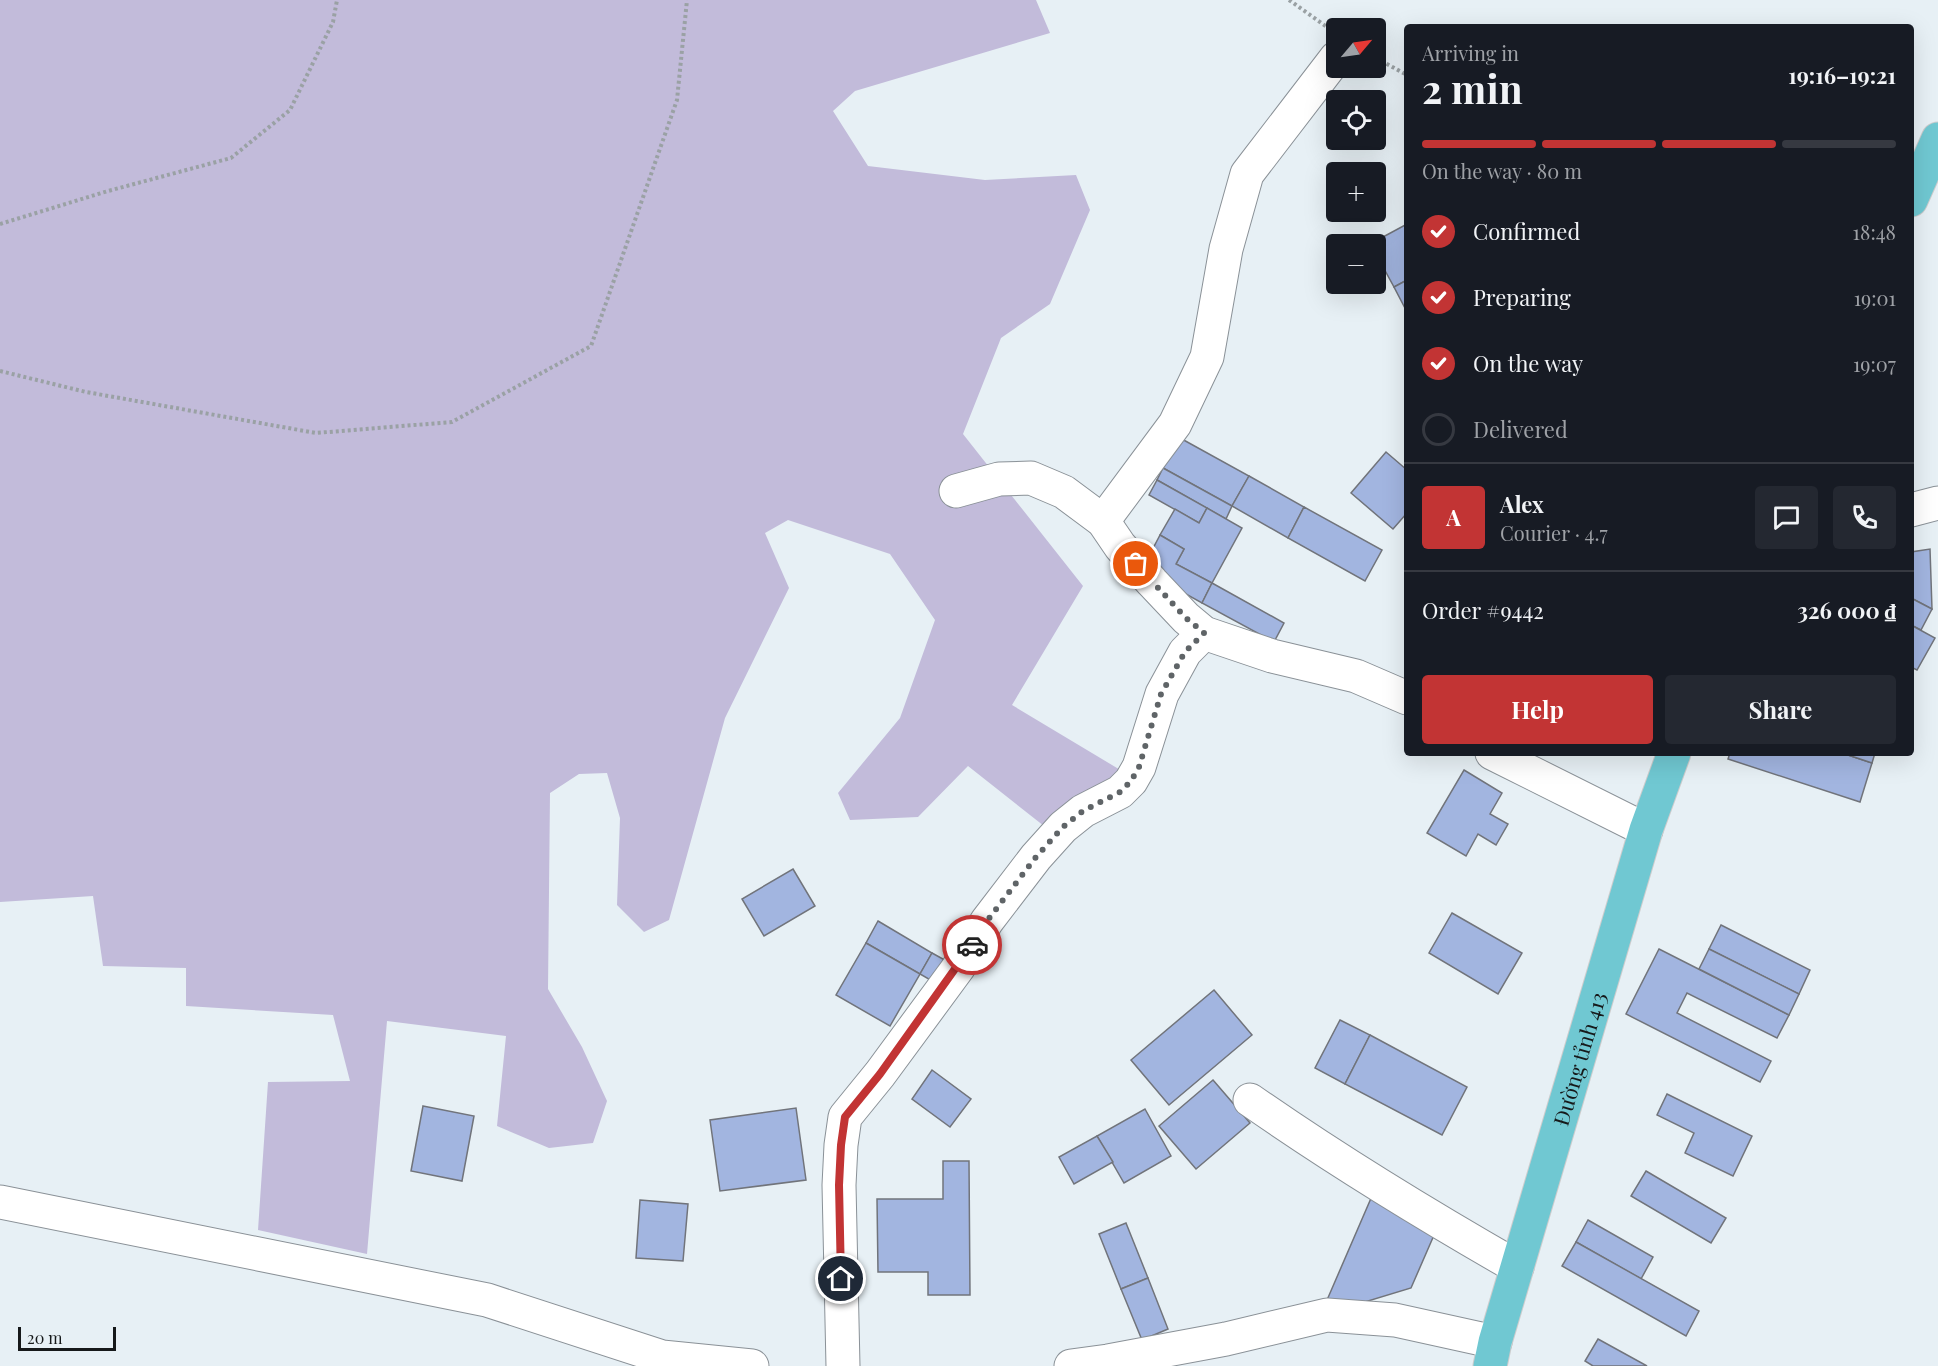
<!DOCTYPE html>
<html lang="en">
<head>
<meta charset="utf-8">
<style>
	:root { --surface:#171b24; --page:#242831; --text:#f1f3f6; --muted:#9ea1a6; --line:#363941; --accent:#c23434 }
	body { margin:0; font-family:"Playfair Display",serif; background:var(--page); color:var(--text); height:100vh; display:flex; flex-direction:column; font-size:22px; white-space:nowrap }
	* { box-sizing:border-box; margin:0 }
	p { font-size:20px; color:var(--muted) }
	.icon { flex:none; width:33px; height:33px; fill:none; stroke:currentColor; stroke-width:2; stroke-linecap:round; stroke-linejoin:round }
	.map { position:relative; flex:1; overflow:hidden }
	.details { position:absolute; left:1404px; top:24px; width:510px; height:732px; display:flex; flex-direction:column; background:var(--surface); border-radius:6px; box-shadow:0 6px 24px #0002 }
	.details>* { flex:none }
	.needle { width:39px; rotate:61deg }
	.controls { position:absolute; left:1326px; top:18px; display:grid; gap:12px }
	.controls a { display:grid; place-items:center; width:60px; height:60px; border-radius:6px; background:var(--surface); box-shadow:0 6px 24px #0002; font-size:30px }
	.scale { position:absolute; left:18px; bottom:15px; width:98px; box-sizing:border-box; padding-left:6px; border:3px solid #16191a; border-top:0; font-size:16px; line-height:21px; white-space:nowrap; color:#16191a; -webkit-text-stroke:4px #e7f0f5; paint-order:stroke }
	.pin { position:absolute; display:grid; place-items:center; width:51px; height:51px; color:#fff; margin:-26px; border:3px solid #fff; border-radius:50%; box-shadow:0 2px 6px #0007 }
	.courier { position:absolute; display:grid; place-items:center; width:60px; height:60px; margin:-30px; border:4px solid #c23434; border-radius:50%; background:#fff; color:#222; box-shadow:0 2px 8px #0007 }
	.overview em { font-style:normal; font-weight:700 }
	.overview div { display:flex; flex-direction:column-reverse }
	.overview { display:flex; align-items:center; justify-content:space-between; height:102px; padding:0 18px }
	h1 { font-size:39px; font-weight:700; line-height:45px }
	.bar { display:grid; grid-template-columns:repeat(4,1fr); gap:9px 6px; align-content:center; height:72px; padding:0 18px }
	.bar i { height:8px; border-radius:4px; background:var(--line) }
	.bar .current { background:var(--accent) }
	.bar p { grid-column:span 4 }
	.line { display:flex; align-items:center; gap:15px; padding:0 18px; border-top:2px solid var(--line) }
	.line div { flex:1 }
	.round { display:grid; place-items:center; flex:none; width:63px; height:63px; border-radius:6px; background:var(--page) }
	ol { padding:0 18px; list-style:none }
	li { display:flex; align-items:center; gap:18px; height:66px }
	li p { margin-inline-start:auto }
	li .icon { padding:6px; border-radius:50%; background:var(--accent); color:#fff; stroke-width:4 }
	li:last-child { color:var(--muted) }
	li i { width:33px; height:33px; border:3px solid var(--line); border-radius:50% }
	.primary-button { display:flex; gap:12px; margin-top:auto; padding:12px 18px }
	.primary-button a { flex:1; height:69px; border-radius:6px; background:var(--accent); color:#fff; font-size:24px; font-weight:700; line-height:69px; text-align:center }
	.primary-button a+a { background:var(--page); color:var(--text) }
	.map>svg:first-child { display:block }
	.green { fill:#c2bbda }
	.building { fill:#a2b5e0; stroke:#71747b; stroke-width:1.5 }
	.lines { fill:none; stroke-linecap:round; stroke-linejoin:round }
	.minor-casing { stroke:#8a9197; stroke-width:35 }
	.major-casing { stroke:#cccccd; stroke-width:35 }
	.path { stroke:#9aa1a4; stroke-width:4; stroke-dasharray:3 3; stroke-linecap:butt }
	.minor { stroke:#fff; stroke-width:33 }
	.major { stroke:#70c8d2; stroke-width:33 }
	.done { stroke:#5f6467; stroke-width:6; stroke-dasharray:0 10.8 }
	.route { stroke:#c23434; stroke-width:8 }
	.labels { text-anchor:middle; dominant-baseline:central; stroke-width:6; stroke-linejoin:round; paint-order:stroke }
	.street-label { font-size:21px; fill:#16191a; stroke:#e7f0f5 }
</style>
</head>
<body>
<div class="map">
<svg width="1938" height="1366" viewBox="0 0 1938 1366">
	<rect width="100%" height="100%" fill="#e7f0f5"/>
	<path class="green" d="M0 0H1036L1050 33 855 91 833 111 868 166 985 180 1076 175 1090 210 1050 304 1001 338 963 434 1083 586 1012 705 1122 771 1044 826 968 766 918 817 850 820 838 793 900 718 935 620 890 554 788 520 765 533 789 588 725 718 669 920 644 932 617 905 620 818 607 773 579 774 550 793 548 989 582 1047 607 1101 593 1143 549 1148 497 1126 506 1036 387 1021 367 1254 258 1230 268 1082 350 1081 333 1015 186 1006V968L103 966 93 896 0 902Z"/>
	<g class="building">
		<path d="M1407 224V280L1394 287 1376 254V244H1370Z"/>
		<path d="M1407 280V312L1394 287Z"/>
		<path d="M1180 438 1249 476 1232 506 1163 468Z"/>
		<path d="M1386 452 1407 470V513L1393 529 1351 493Z"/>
		<path d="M1163 468 1232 506 1226 519 1157 480Z"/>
		<path d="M1249 476 1304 507 1288 538 1232 506Z"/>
		<path d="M1157 480 1207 508 1199 523 1149 495Z"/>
		<path d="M1304 507 1382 550 1365 581 1288 538Z"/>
		<path d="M1207 508 1242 528 1212 583 1176 564 1184 549 1160 535 1175 509 1199 523Z"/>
		<path d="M1160 535 1184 549 1176 564 1212 583 1202 603 1166 583 1148 558Z"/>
		<path d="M1930 549 1932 609 1911 598V552Z"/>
		<path d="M1212 583 1284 623 1274 642 1202 603Z"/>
		<path d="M1911 598 1932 609 1921 630 1911 625Z"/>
		<path d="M1911 625 1935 638 1917 670 1911 667Z"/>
		<path d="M1730 753H1842L1872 763 1860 802 1728 759Z"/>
		<path d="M1842 753H1875L1872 763Z"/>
		<path d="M1464 770 1502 793 1490 814 1508 824 1496 845 1478 834 1466 856 1427 833Z"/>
		<path d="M793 869 815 906 764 936 742 899Z"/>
		<path d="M1452 913 1522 953 1498 994 1429 953Z"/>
		<path d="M878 921 932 953 920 974 866 943Z"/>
		<path d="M1721 925 1810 970 1799 994 1709 949Z"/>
		<path d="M866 943 920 974 890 1026 836 995Z"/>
		<path d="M1659 949 1789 1015 1777 1038 1687 993 1677 1013 1771 1061 1760 1082 1626 1014Z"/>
		<path d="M1709 949 1799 994 1789 1015 1699 969Z"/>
		<path d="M932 953 952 964 939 985 920 974Z"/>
		<path d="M1214 990 1252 1035 1169 1105 1131 1060Z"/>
		<path d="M1340 1020 1370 1035 1345 1084 1315 1068Z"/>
		<path d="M1370 1035 1467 1087 1442 1135 1345 1084Z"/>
		<path d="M932 1070 971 1099 950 1127 912 1099Z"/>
		<path d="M1213 1080 1250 1123 1196 1169 1159 1126Z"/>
		<path d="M1667 1094 1752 1136 1733 1176 1685 1153 1694 1133 1657 1115Z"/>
		<path d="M423 1106 474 1116 462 1181 411 1171Z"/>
		<path d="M796 1108 806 1180 720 1191 710 1120Z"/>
		<path d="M1145 1109 1171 1156 1124 1183 1097 1136Z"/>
		<path d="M1097 1136 1113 1162 1074 1184 1059 1157Z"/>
		<path d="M943 1161H969L970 1295H928V1272H878L877 1199H943Z"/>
		<path d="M1646 1171 1726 1218 1711 1243 1631 1196Z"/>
		<path d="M1372 1196 1438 1226 1411 1288 1345 1308 1327 1300Z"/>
		<path d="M640 1200 688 1204 683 1261 636 1258Z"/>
		<path d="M1588 1220 1653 1257 1641 1279 1576 1242Z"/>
		<path d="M1126 1223 1148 1278 1121 1289 1099 1234Z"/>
		<path d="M1576 1242 1699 1311 1686 1336 1562 1266Z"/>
		<path d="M1148 1278 1168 1329 1142 1340 1121 1289Z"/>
		<path d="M1598 1339 1647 1366H1593L1585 1361Z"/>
	</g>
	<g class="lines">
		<defs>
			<g id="minor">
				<path d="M956 491 999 479 1031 478 1064 492 1103 521 1120 546 1152 582 1186 618 1204 633 1272 656 1356 676 1407 698"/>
				<path d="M1911 510 1938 503"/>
				<path d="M1103 521 1175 424 1207 357 1226 249 1247 174 1336 58"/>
				<path d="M1492 753 1646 830"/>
				<path d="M1250 1100C1336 1160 1426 1215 1517 1267"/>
				<path d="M0 1202 487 1300 662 1357 752 1366"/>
				<path d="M843 1366 839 1185 841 1145 845 1117 880 1074 958 968 987 921 1036 857 1063 827 1083 811 1120 792 1131 781 1139 767 1162 694 1185 652 1204 633"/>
				<path d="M1071 1366 1108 1361 1226 1339 1327 1315 1395 1320 1495 1342"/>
			</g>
			<g id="major">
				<path d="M1911 200 1938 139"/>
				<path id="s1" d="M1490 1366 1495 1342 1646 830 1674 753"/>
			</g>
		</defs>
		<use href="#minor" class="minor-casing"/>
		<use href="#major" class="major-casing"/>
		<g class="path">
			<path d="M1289 0 1327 27"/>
			<path d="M1376 58 1407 75"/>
			<path d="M0 224 108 191 231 158 290 110 333 22 337 0"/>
			<path d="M0 371 86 392 316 433 452 422 591 346 677 100 687 0"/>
		</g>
		<use href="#minor" class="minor"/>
		<use href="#major" class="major"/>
	</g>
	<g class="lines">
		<path class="done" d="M972 945 987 921 1036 857 1063 827 1083 811 1120 792 1131 781 1139 767 1161 694 1185 652 1204 633 1186 618 1136 564"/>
		<path class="route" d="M841 1279 839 1185 841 1145 845 1117 880 1074 972 945"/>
	</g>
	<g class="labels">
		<g class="street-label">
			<text stroke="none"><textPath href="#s1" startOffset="320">Đường tỉnh 413</textPath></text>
		</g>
	</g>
</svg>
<div class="controls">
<a><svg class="needle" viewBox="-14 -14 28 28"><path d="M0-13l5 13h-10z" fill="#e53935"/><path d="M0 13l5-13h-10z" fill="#9ea1a6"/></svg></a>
<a><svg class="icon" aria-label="locate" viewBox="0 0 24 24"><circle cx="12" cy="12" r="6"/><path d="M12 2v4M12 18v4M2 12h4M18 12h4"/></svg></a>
<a>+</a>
<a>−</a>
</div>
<div class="scale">20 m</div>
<div class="pin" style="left:1136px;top:564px;background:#ea580c"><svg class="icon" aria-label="bag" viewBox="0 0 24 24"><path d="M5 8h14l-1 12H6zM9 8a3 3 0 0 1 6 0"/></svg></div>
<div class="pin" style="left:841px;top:1279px;background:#1f2937"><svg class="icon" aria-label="home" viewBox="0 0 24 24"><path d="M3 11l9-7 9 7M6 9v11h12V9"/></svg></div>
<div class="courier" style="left:972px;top:945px"><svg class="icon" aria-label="car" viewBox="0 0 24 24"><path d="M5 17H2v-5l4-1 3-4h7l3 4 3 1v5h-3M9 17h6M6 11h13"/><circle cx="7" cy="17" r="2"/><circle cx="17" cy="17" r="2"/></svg></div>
<section class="details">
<div class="overview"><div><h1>2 min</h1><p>Arriving in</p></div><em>19:16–19:21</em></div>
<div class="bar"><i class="current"></i><i class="current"></i><i class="current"></i><i></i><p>On the way · 80 m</p></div>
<ol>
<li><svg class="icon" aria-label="check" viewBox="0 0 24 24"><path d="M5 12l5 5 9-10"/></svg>Confirmed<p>18:48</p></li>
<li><svg class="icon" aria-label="check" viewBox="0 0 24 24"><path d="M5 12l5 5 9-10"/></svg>Preparing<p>19:01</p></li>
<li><svg class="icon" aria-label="check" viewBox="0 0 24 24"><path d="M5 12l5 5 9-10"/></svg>On the way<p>19:07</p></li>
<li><i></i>Delivered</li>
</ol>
<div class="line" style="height:108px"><b class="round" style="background:var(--accent);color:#fff">A</b><div><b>Alex</b><p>Courier · 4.7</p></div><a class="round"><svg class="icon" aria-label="chat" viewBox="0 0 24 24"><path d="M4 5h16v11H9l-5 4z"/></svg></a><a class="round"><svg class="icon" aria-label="phone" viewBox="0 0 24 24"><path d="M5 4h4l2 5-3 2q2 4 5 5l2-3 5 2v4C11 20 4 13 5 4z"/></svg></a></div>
<div class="line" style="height:78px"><div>Order #9442</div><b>326 000 ₫</b></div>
<div class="primary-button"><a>Help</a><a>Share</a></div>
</section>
</div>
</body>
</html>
